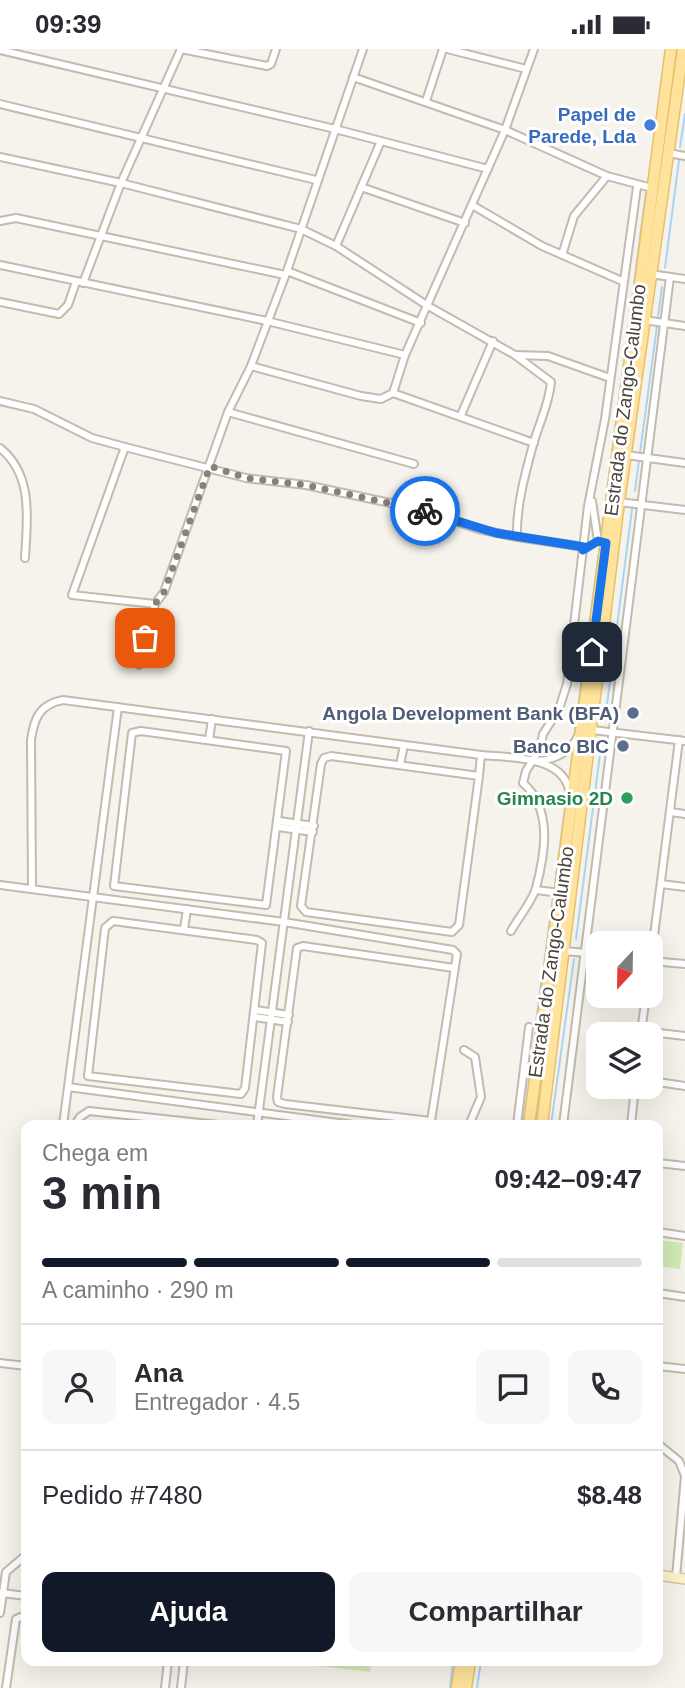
<!DOCTYPE html>
<html lang="pt">
<head>
<meta charset="utf-8">
<style>
	:root { --surface:#fff; --page:#f7f7f7; --text:#2b2b33; --muted:#7c7c81; --line:#e1e1e2; --accent:#111827 }
	body { margin:0; font-family:Helvetica,sans-serif; background:var(--page); color:var(--text); height:100vh; display:flex; flex-direction:column; font-size:26px; white-space:nowrap }
	* { box-sizing:border-box; margin:0 }
	p { font-size:23px; color:var(--muted) }
	.icon { flex:none; width:38px; height:38px; fill:none; stroke:currentColor; stroke-width:2; stroke-linecap:round; stroke-linejoin:round }
	.map { position:relative; flex:1; overflow:hidden }
	.drawer { position:absolute; left:21px; top:1071px; width:642px; height:546px; display:flex; flex-direction:column; background:var(--surface); border-radius:14px; box-shadow:0 7px 28px #0002 }
	.drawer>* { flex:none }
	.needle { width:46px; rotate:202deg }
	.tools { position:absolute; left:586px; top:882px; display:grid; gap:14px }
	.tools a { display:grid; place-items:center; width:77px; height:77px; border-radius:14px; background:var(--surface); box-shadow:0 7px 28px #0002; font-size:35px }
	.pin { position:absolute; display:grid; place-items:center; width:60px; height:60px; color:#fff; margin:-30px; border-radius:14px; box-shadow:0 4px 10px #0006 }
	.courier { position:absolute; display:grid; place-items:center; width:70px; height:70px; margin:-35px; border:5px solid #1a73e8; border-radius:50%; background:#fff; color:#222; box-shadow:0 2px 9px #0007 }
	.summary em { font-style:normal; font-weight:700 }
	.summary div { display:flex; flex-direction:column-reverse }
	.summary { display:flex; align-items:center; justify-content:space-between; height:119px; padding:0 21px }
	h1 { font-size:46px; font-weight:700; line-height:52px }
	.bar { display:grid; grid-template-columns:repeat(4,1fr); gap:10px 7px; align-content:center; height:84px; padding:0 21px }
	.bar i { height:9px; border-radius:5px; background:var(--line) }
	.bar .selected { background:var(--accent) }
	.bar p { grid-column:span 4 }
	.line { display:flex; align-items:center; gap:18px; padding:0 21px; border-top:2px solid var(--line) }
	.line div { flex:1 }
	.round { display:grid; place-items:center; flex:none; width:74px; height:74px; border-radius:14px; background:var(--page) }
	.cta { display:flex; gap:14px; margin-top:auto; padding:14px 21px }
	.cta a { flex:1; height:80px; border-radius:14px; background:var(--accent); color:#fff; font-size:28px; font-weight:700; line-height:80px; text-align:center }
	.cta a+a { background:var(--page); color:var(--text) }
	.status { display:flex; justify-content:space-between; align-items:center; height:49px; padding:0 35px; background:var(--surface); direction:ltr }
	.status svg { height:19px; fill:currentColor }
	.map>svg:first-child { display:block }
	.green { fill:#d2eab5 }
	.lines { fill:none; stroke-linecap:round; stroke-linejoin:round }
	.stream { stroke:#a9d4f2; stroke-width:2 }
	.street-casing { stroke:#c2bbae; stroke-width:10 }
	.secondary-casing { stroke:#d6c79b; stroke-width:12 }
	.primary-casing { stroke:#e6c16a; stroke-width:13 }
	.street { stroke:#fff; stroke-width:6 }
	.secondary { stroke:#fff3cd; stroke-width:9 }
	.primary { stroke:#ffe39c; stroke-width:10 }
	.done { stroke:#878178; stroke-width:7; stroke-dasharray:0 12.6 }
	.route { stroke:#1a73e8; stroke-width:9 }
	.shop-dot { fill:#3f7fe0; stroke:#fff; stroke-width:2.5 }
	.service-dot { fill:#5c6f8a; stroke:#fff; stroke-width:2.5 }
	.leisure-dot { fill:#2e9e5b; stroke:#fff; stroke-width:2.5 }
	.labels { text-anchor:middle; dominant-baseline:central; stroke-width:6; stroke-linejoin:round; paint-order:stroke }
	.shop-label { font-size:19px; font-weight:bold; fill:#366cbe; stroke:#fff; text-anchor:end }
	.street-label { font-size:19px; fill:#4b4439; stroke:#fff }
	.service-label { font-size:19px; font-weight:bold; fill:#4e5e75; stroke:#fff; text-anchor:end }
	.leisure-label { font-size:19px; font-weight:bold; fill:#27864d; stroke:#fff; text-anchor:end }
</style>
</head>
<body>
<div class="status"><b>09:39</b><svg viewBox="0 0 49 12"><path d="M0 12V9h3v3zM5 12V6h3v6zM10 12V3h3v9zM15 12V0h3v12zM26 1h20v11H26zM47 4h2v5h-2z"/></svg></div>
<div class="map">
<svg width="685" height="1639" viewBox="0 0 685 1639">
	<rect width="100%" height="100%" fill="#f6f3ec"/>
	<g class="green">
		<path d="M658 1191 683 1194 680 1220 658 1217Z"/>
		<path d="M276 1612H371L370 1623Z"/>
	</g>
	<g class="lines">
		<g class="stream">
			<path d="M680 98 685 65"/>
			<path d="M648 135 666 0"/>
			<path d="M665 219 679 111"/>
			<path d="M658 267 662 238"/>
			<path d="M640 404 657 277"/>
			<path d="M635 442 639 411"/>
			<path d="M601 489 646 143"/>
			<path d="M605 671 632 460"/>
			<path d="M574 689 600 496"/>
			<path d="M555 835 567 744"/>
			<path d="M576 890 602 690"/>
			<path d="M544 915 553 848"/>
			<path d="M536 973 542 927"/>
			<path d="M523 1076 535 985"/>
			<path d="M551 1076 574 910"/>
			<path d="M450 1639 453 1612"/>
			<path d="M477 1639 481 1612"/>
		</g>
		<defs>
			<g id="street">
				<path d="M181 0 267 17 271 15 276 0"/>
				<path d="M447 0 526 20"/>
				<path d="M0 1 335 80 488 120"/>
				<path d="M353 28 505 81 607 127 652 139"/>
				<path d="M426 52 443 0"/>
				<path d="M0 55 316 131"/>
				<path d="M668 104 685 107"/>
				<path d="M0 108 121 134 301 180 336 197 428 257 515 306 551 333C549 356 539 374 533 396 525 425 516 458 517 488L584 498"/>
				<path d="M361 138 465 174"/>
				<path d="M472 156 542 197 622 232"/>
				<path d="M0 172 16 169 285 226"/>
				<path d="M336 197 381 92"/>
				<path d="M562 206 574 167 607 127"/>
				<path d="M0 216 267 272 405 306"/>
				<path d="M287 222 421 274"/>
				<path d="M650 225 685 230"/>
				<path d="M83 234 121 134 181 0"/>
				<path d="M0 253 59 265 68 256 76 233"/>
				<path d="M644 271 685 277"/>
				<path d="M515 306 548 307 610 329"/>
				<path d="M251 317 361 347 381 350 393 344 405 306 505 81 534 0"/>
				<path d="M393 344 534 394"/>
				<path d="M0 352 34 360 92 389 125 398 246 429 306 436 423 461 478 480 517 488"/>
				<path d="M228 363 414 415"/>
				<path d="M461 366 493 292"/>
				<path d="M125 398 72 546 155 555 164 543 228 363 251 317 287 222 363 0"/>
				<path d="M0 399C34 426 27 472 25 509"/>
				<path d="M626 406 685 414"/>
				<path d="M592 452 598 492"/>
				<path d="M619 453 685 461"/>
				<path d="M139 616 155 555"/>
				<path d="M592 681 685 692"/>
				<path d="M141 682 286 702 266 856 114 837 132 684Z"/>
				<path d="M209 691 212 670"/>
				<path d="M481 706C511 709 566 706 570 746"/>
				<path d="M539 712C556 710 571 702 578 687"/>
				<path d="M400 716 404 696"/>
				<path d="M671 763 685 765"/>
				<path d="M279 772 314 777"/>
				<path d="M278 778 313 783"/>
				<path d="M661 835 685 838"/>
				<path d="M0 836 284 873 453 901 457 905 431 1072 285 1055 278 1053 277 1048 297 899 303 897 454 919"/>
				<path d="M32 840 31 691C34 669 40 655 63 651L481 706 479 727 459 876 452 883 306 863 301 857 321 715 324 709 331 707 479 727"/>
				<path d="M536 841 560 844"/>
				<path d="M113 872 257 891 262 894 245 1039 241 1045 88 1027 105 879Z"/>
				<path d="M184 880 187 860"/>
				<path d="M511 882C518 869 532 853 536 839 545 805 553 760 523 734L526 722 540 700 543 685 559 660 567 635 588 457 605 370 637 138"/>
				<path d="M564 902 598 905"/>
				<path d="M651 910 679 691"/>
				<path d="M651 912 685 915"/>
				<path d="M255 961 289 966"/>
				<path d="M254 968 288 973"/>
				<path d="M642 982 685 987"/>
				<path d="M641 983 646 947"/>
				<path d="M464 1001 475 1008 481 1048 469 1076"/>
				<path d="M651 1032 685 1037"/>
				<path d="M68 1038 354 1076"/>
				<path d="M63 1076 118 658"/>
				<path d="M75 1076 80 1068 89 1062 219 1076"/>
				<path d="M257 1076 309 682"/>
				<path d="M517 1076 529 978"/>
				<path d="M563 1076 670 228"/>
				<path d="M631 1076 635 1038"/>
				<path d="M658 1114 685 1117"/>
				<path d="M658 1183 685 1187"/>
				<path d="M658 1244 685 1248"/>
				<path d="M0 1314 26 1317"/>
				<path d="M658 1317 685 1320"/>
				<path d="M658 1395 679 1412 685 1427 676 1528"/>
				<path d="M2 1544 26 1547"/>
				<path d="M0 1564 6 1523 26 1506"/>
				<path d="M6 1639 16 1570 26 1566"/>
				<path d="M165 1639 168 1612"/>
				<path d="M181 1639 184 1612"/>
			</g>
			<path id="secondary" d="M658 1526 685 1530"/>
			<g id="primary">
				<path d="M529 1076 671 0"/>
				<path d="M542 1076 619 453 683 0"/>
				<path d="M457 1639 461 1612"/>
				<path d="M466 1639 470 1612"/>
			</g>
		</defs>
		<use href="#street" class="street-casing"/>
		<use href="#secondary" class="secondary-casing"/>
		<use href="#primary" class="primary-casing"/>
		<use href="#street" class="street"/>
		<use href="#secondary" class="secondary"/>
		<use href="#primary" class="primary"/>
	</g>
	<g class="lines">
		<path class="done" d="M145 589 155 555 164 543 210 417 246 429 306 436 425 462"/>
		<path class="route" d="M425 462 496 484 584 498 583 501 598 492 606 494 592 603"/>
	</g>
	<circle class="shop-dot" cx="650" cy="76" r="7"/>
	<g class="service-dot">
		<circle cx="633" cy="664" r="7"/>
		<circle cx="623" cy="697" r="7"/>
	</g>
	<circle class="leisure-dot" cx="627" cy="749" r="7"/>
	<g class="labels">
		<g class="shop-label">
			<text x="636" y="65">Papel de<tspan x="636" dy="22">Parede, Lda</tspan></text>
		</g>
		<g class="street-label">
			<text transform="translate(625 351) rotate(-83)">Estrada do Zango-Calumbo</text>
			<text transform="translate(551 913) rotate(-82)">Estrada do Zango-Calumbo</text>
		</g>
		<g class="service-label">
			<text x="619" y="664">Angola Development Bank (BFA)</text>
			<text x="609" y="697">Banco BIC</text>
		</g>
		<g class="leisure-label">
			<text x="613" y="749">Gimnasio 2D</text>
		</g>
	</g>
</svg>
<div class="tools">
<a><svg class="needle" viewBox="-14 -14 28 28"><path d="M0-13l5 13h-10z" fill="#e53935"/><path d="M0 13l5-13h-10z" fill="#7c7c81"/></svg></a>
<a><svg class="icon" aria-label="layers" viewBox="0 0 24 24"><path d="M12 4l9 5-9 5-9-5zM3 14l9 5 9-5"/></svg></a>
</div>
<div class="pin" style="left:145px;top:589px;background:#ea580c"><svg class="icon" aria-label="bag" viewBox="0 0 24 24"><path d="M5 8h14l-1 12H6zM9 8a3 3 0 0 1 6 0"/></svg></div>
<div class="pin" style="left:592px;top:603px;background:#1f2937"><svg class="icon" aria-label="home" viewBox="0 0 24 24"><path d="M3 11l9-7 9 7M6 9v11h12V9"/></svg></div>
<div class="courier" style="left:425px;top:462px"><svg class="icon" aria-label="bike" viewBox="0 0 24 24"><circle cx="6" cy="16" r="4"/><circle cx="18" cy="16" r="4"/><path d="M6 16l4-8h5l3 8M10 8l3 8H6M13 5h3"/></svg></div>
<section class="drawer">
<div class="summary"><div><h1>3 min</h1><p>Chega em</p></div><em>09:42–09:47</em></div>
<div class="bar"><i class="selected"></i><i class="selected"></i><i class="selected"></i><i></i><p>A caminho · 290 m</p></div>
<div class="line" style="height:126px"><a class="round"><svg class="icon" aria-label="person" viewBox="0 0 24 24"><circle cx="12" cy="8" r="4"/><path d="M4 21q1-7 8-7t8 7"/></svg></a><div><b>Ana</b><p>Entregador · 4.5</p></div><a class="round"><svg class="icon" aria-label="chat" viewBox="0 0 24 24"><path d="M4 5h16v11H9l-5 4z"/></svg></a><a class="round"><svg class="icon" aria-label="phone" viewBox="0 0 24 24"><path d="M5 4h4l2 5-3 2q2 4 5 5l2-3 5 2v4C11 20 4 13 5 4z"/></svg></a></div>
<div class="line" style="height:91px"><div>Pedido #7480</div><b>$8.48</b></div>
<div class="cta"><a>Ajuda</a><a>Compartilhar</a></div>
</section>
</div>
</body>
</html>
